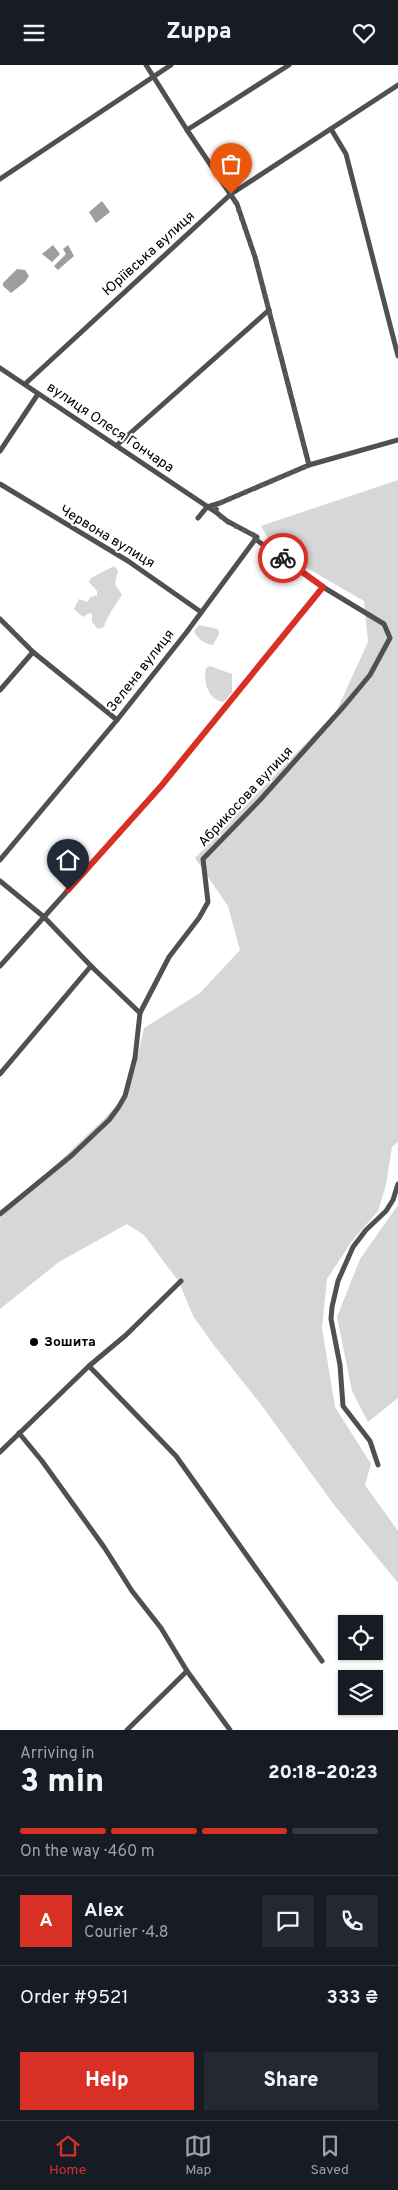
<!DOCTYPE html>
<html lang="en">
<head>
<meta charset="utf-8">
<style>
	:root { --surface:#171b24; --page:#242831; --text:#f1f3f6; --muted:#9ea1a6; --line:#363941; --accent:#d93025 }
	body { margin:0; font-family:Overpass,sans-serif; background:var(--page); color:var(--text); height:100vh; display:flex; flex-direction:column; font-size:19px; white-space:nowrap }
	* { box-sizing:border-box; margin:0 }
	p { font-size:16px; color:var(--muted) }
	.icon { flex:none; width:28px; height:28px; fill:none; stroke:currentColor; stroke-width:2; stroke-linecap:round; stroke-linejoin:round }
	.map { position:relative; height:1665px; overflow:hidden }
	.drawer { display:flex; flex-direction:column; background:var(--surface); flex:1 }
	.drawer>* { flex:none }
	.tools { position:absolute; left:338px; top:1550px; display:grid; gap:10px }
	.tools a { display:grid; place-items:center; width:45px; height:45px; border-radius:0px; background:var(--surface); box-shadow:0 1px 4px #0004; font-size:25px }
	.pin { position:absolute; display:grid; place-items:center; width:42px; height:42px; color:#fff; margin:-51px -21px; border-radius:50% 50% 50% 0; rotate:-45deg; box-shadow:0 0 5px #0007 }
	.pin .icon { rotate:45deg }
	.courier { position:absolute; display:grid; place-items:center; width:50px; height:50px; margin:-25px; border:4px solid #d93025; border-radius:50%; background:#fff; color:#222; box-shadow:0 1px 6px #0007 }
	.headline em { font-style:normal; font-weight:800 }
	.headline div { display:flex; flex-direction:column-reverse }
	.headline { display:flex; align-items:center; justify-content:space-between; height:85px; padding:0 20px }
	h1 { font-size:32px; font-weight:800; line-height:38px }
	.bar { display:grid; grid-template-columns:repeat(4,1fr); gap:8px 5px; align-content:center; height:60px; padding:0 20px }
	.bar i { height:6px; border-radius:4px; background:var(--line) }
	.bar .on { background:var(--accent) }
	.bar p { grid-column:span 4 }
	.line { display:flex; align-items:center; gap:12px; padding:0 20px; border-top:1px solid var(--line) }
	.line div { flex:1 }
	.round { display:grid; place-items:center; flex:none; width:52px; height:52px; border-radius:0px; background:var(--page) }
	.action { display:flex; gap:10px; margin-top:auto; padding:10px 20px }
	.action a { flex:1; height:58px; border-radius:0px; background:var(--accent); color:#fff; font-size:20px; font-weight:800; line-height:58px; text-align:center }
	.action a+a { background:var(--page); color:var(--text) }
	header { display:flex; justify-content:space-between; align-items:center; height:65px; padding:0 20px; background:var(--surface); font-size:22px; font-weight:800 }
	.tab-bar { display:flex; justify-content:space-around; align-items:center; height:70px; border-top:1px solid var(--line); background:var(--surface); font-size:14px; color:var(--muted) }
	.tab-bar a { display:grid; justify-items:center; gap:2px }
	.tab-bar .on { color:var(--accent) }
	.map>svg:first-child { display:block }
	.green { fill:#d7d7d7 }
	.water { fill:#9e9e9e }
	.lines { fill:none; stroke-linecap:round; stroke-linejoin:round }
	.minor { stroke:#505050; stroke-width:5 }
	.done { stroke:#595959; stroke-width:5; stroke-dasharray:0 9 }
	.route { stroke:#d93025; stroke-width:6 }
	.poi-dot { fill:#000; stroke:#fff; stroke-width:2 }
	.labels { text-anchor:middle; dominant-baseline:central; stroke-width:4; stroke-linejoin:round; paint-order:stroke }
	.street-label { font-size:14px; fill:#000; stroke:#fff }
	.poi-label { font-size:14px; font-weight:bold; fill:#000; stroke:#fff; text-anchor:start }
</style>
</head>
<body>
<header><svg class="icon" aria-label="menu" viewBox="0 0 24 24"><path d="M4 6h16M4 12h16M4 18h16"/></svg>Zuppa<svg class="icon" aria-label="heart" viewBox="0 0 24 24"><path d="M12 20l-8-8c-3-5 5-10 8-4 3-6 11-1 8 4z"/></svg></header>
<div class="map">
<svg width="398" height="1665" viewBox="0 0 398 1665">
	<rect width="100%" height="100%" fill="#fff"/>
	<g class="green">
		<path d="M398 415V1077L392 1082 386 1120 378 1146 352 1176 327 1214 322 1263 335 1342 371 1399 365 1420 398 1466V1518L335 1441 259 1337 213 1279 193 1251 179 1217 144 1170 127 1159 59 1197 0 1244V1153L105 1053 125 1031 135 1004 144 963 200 928 240 885 228 841 195 793 336 647 368 577 364 536 274 484 261 461Z"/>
		<path d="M114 501 118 505 115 519 122 530C116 539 107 551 104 562L98 564 92 557V549L89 548 83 552 74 544 79 534 88 537 90 532 97 530V526L89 517 91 513Z"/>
		<path d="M199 560 218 564 219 569 213 580C205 579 197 574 194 566Z"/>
		<path d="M210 601 232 609V627L224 637C208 636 203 616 206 603Z"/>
		<path d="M398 1140V1333L368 1357 352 1326 337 1252 360 1194Z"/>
	</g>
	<g class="water">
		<path d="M102 136 110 147 96 158 89 147Z"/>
		<path d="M53 180 60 189 52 197 42 189Z"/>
		<path d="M68 180 74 191 58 205 54 201 66 189 63 184Z"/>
		<path d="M17 204 25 205 29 211 25 217 11 228 3 221V218Z"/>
	</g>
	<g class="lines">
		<g class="minor">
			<path d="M146 0 187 65 237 139 255 192 309 400"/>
			<path d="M331 64 346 89 398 291"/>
			<path d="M187 65 289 0"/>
			<path d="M0 114 171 0"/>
			<path d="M0 303 217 448 227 456 257 472 186 568 117 655 0 795"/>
			<path d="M25 319 231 129 398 20"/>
			<path d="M117 380 269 245"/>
			<path d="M0 386 38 329"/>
			<path d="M0 419 128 496 201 547"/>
			<path d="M198 453 207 442 220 438 309 400 398 375"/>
			<path d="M0 554 33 587 117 655"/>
			<path d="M0 625 33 587"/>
			<path d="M0 816 44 852 0 901"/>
			<path d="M91 901 140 948"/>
			<path d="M0 1009 91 901 44 852 162 720 323 522"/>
			<path d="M0 1149 71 1091 109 1055 118 1043 125 1031 135 993 140 948 169 892 199 853 208 837 203 794 260 735 345 640 370 610 390 573 384 559 323 522 255 474"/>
			<path d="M89 1301 176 1391 322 1596"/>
			<path d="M19 1368 42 1396 104 1482 132 1526 161 1563 187 1606 230 1665"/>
			<path d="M0 1387 89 1301 126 1270 181 1216"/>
			<path d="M378 1400 370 1376 343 1341 340 1300 331 1254 332 1242 338 1216 353 1182 366 1165 386 1146 393 1135 398 1119"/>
			<path d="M127 1665 187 1606"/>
		</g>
	</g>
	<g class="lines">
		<path class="done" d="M231 129 237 140 255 192 309 400 220 438 216 443C220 459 245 463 257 472L255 474 283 493"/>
		<path class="route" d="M68 825 162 720 323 522 283 493"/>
	</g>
	<circle class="poi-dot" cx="34" cy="1277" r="5"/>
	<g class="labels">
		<g class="street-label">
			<text transform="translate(149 189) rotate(-42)">Юріївська вулиця</text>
			<text transform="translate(110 363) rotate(34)">вулиця Олеся Гончара</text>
			<text transform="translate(107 472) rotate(31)">Червона вулиця</text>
			<text transform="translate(141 606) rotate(-52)">Зелена вулиця</text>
			<text transform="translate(246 732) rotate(-47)">Абрикосова вулиця</text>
		</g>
		<g class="poi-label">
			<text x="44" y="1277">Зошита</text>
		</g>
	</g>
</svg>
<div class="tools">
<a><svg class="icon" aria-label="locate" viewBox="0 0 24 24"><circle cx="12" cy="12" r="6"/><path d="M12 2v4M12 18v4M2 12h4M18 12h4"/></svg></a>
<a><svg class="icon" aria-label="layers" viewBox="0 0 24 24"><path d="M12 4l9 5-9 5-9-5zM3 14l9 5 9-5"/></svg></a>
</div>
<div class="pin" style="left:231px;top:129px;background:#ea580c"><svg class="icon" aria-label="bag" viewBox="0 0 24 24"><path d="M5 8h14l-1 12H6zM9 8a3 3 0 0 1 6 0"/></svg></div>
<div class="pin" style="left:68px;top:825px;background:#1f2937"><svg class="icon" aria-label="home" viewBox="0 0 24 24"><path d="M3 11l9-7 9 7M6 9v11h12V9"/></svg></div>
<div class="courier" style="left:283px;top:493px"><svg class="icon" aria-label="bike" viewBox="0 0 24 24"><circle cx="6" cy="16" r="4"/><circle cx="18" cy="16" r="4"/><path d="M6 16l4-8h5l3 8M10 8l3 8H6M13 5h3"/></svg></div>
</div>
<section class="drawer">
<div class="headline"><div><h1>3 min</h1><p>Arriving in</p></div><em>20:18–20:23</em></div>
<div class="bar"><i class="on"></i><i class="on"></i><i class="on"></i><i></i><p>On the way · 460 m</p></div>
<div class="line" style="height:90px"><b class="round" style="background:var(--accent);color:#fff">A</b><div><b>Alex</b><p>Courier · 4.8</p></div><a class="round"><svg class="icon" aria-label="chat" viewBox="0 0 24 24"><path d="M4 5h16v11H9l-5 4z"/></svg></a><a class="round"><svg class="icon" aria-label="phone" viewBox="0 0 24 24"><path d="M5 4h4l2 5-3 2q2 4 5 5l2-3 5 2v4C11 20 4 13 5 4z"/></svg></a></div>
<div class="line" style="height:65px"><div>Order #9521</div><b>333 ₴</b></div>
<div class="action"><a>Help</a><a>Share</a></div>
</section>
<nav class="tab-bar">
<a class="on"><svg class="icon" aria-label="home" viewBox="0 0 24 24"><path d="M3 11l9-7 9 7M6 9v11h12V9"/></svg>Home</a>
<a><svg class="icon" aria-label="map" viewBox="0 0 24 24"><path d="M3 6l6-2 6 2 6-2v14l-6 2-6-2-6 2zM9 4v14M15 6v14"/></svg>Map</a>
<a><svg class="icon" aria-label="saved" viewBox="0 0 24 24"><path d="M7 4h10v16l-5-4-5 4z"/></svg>Saved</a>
</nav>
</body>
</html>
